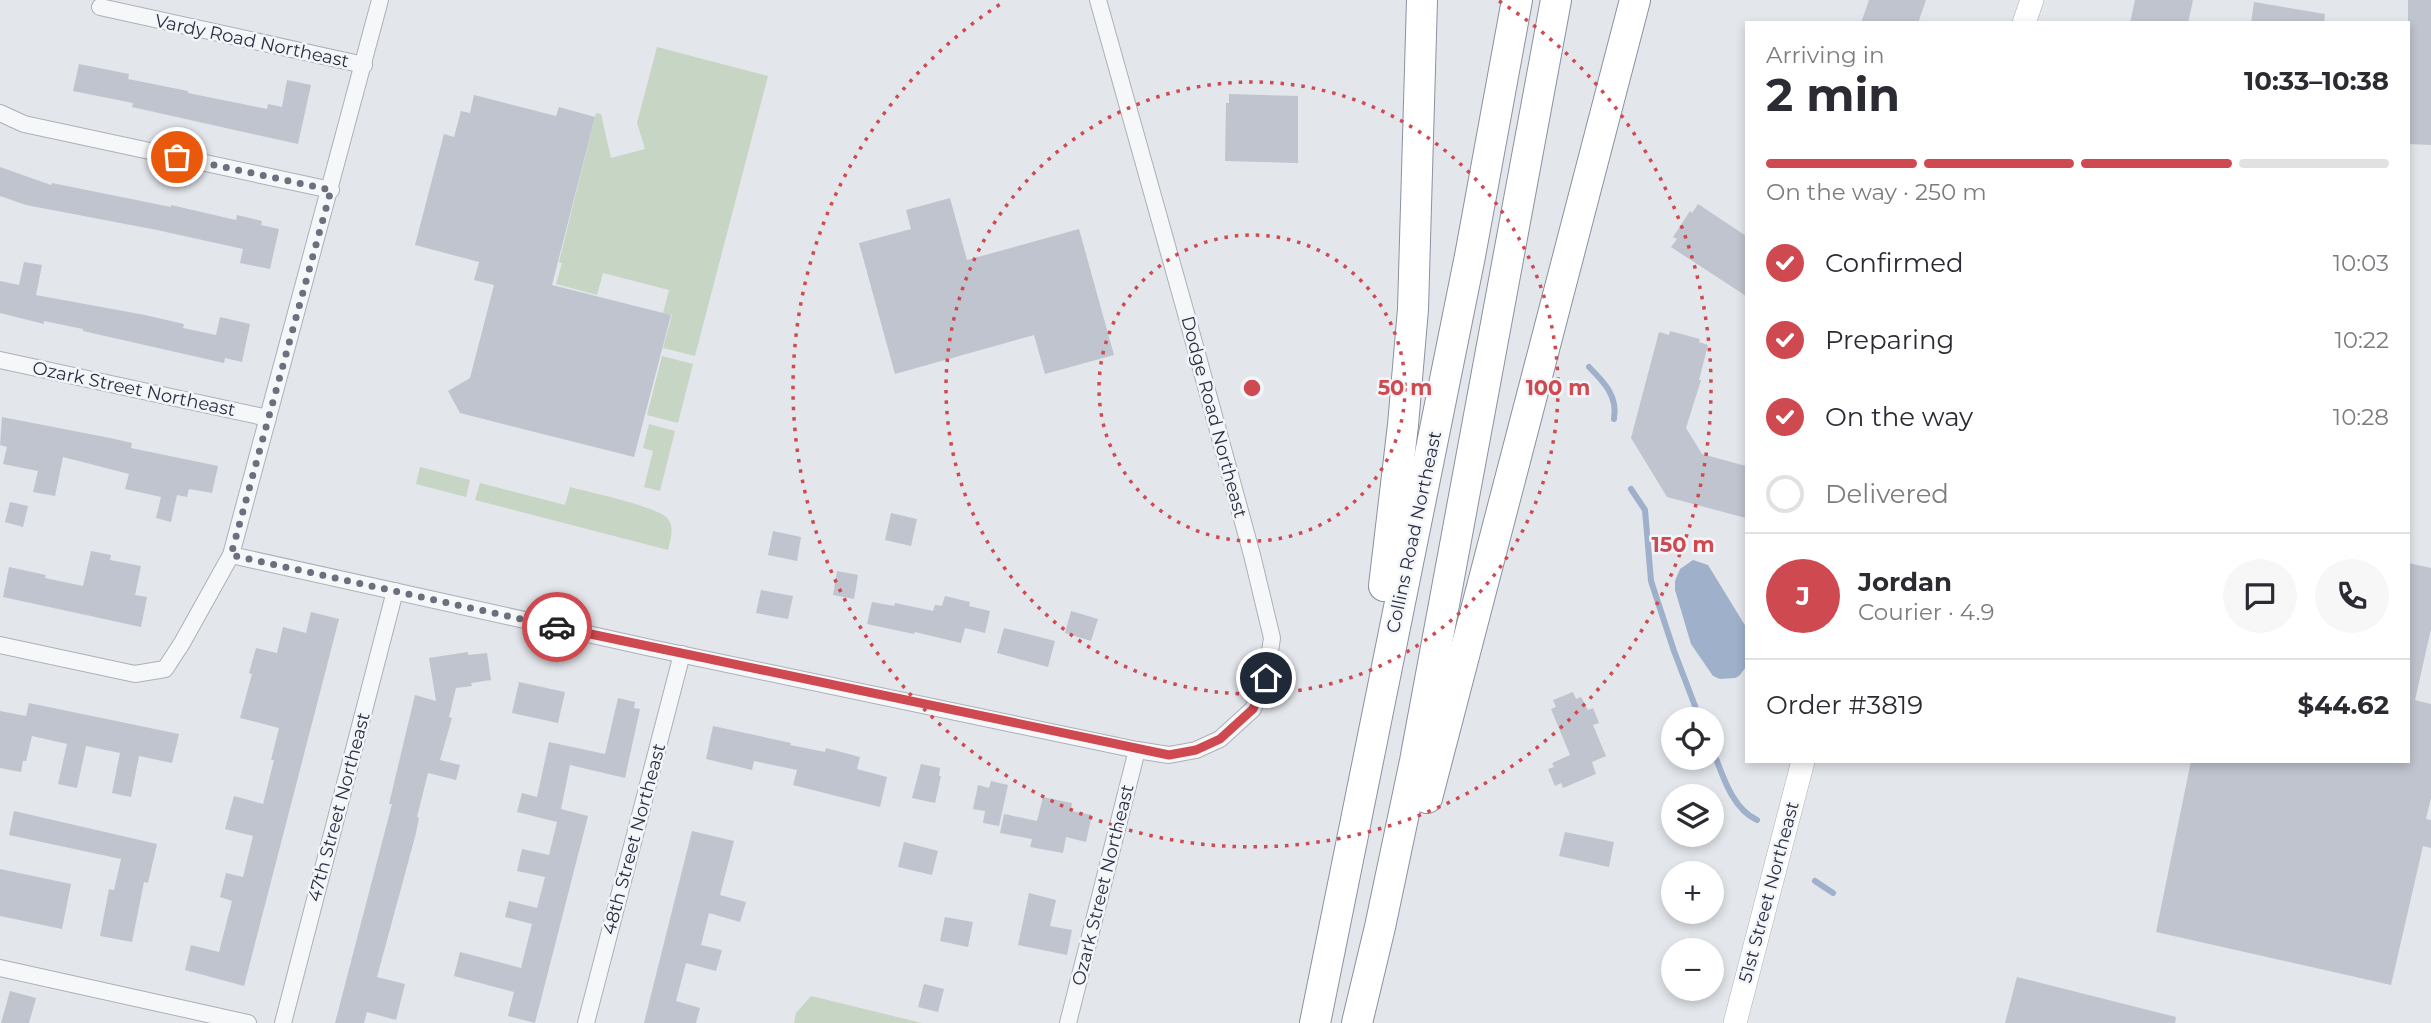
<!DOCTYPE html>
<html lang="en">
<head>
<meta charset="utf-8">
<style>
	:root { --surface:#fff; --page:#f7f7f7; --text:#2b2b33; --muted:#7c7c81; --line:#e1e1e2; --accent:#cf4950 }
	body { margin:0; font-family:Montserrat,sans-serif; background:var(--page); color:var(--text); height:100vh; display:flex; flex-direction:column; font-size:26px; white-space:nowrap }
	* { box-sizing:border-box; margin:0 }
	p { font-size:23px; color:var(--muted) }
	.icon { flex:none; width:38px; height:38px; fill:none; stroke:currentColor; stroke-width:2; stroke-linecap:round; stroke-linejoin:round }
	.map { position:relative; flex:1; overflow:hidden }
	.panel { position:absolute; left:1745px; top:21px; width:665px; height:742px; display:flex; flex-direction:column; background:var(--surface); border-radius:0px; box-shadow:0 4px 10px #0003 }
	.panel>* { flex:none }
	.controls { position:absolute; left:1661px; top:707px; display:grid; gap:14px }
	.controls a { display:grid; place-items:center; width:63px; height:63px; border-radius:50%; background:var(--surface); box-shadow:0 4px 10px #0003; font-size:35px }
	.pin { position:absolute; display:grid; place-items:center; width:60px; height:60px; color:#fff; margin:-30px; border:4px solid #fff; border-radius:50%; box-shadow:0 2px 7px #0007 }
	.courier { position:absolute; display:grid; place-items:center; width:70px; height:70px; margin:-35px; border:5px solid #cf4950; border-radius:50%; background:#fff; color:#222; box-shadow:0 2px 9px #0007 }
	.headline em { font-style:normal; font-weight:700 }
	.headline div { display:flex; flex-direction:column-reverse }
	.headline { display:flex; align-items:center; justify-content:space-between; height:119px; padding:0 21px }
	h1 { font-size:46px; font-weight:700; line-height:52px }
	.bar { display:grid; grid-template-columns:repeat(4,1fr); gap:10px 7px; align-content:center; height:84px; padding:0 21px }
	.bar i { height:9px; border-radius:5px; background:var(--line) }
	.bar .active { background:var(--accent) }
	.bar p { grid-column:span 4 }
	.line { display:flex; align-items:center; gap:18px; padding:0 21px; border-top:2px solid var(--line) }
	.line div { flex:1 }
	.round { display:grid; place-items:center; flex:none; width:74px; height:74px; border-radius:37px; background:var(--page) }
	ol { padding:0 21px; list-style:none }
	li { display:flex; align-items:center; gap:21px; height:77px }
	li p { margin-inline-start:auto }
	li .icon { padding:7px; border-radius:50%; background:var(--accent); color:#fff; stroke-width:4 }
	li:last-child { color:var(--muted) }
	li i { width:38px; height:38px; border:4px solid var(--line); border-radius:50% }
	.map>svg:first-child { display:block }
	.green { fill:#c7d5c4 }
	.water { fill:#9fb0cb }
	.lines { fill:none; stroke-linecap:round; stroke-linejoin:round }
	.stream { stroke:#9fb0cb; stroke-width:6 }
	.building { fill:#c0c4ce }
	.street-casing { stroke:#acb0b9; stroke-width:18 }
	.secondary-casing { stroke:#acb0b9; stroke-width:24 }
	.highway-casing { stroke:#8a91a2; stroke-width:32 }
	.street { stroke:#f6f7f9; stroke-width:16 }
	.secondary { stroke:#fff; stroke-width:23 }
	.highway { stroke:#fff; stroke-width:30 }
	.done { stroke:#6b707e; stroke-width:7; stroke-dasharray:0 12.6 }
	.route { stroke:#cf4950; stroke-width:9 }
	.ring { fill:none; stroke:#cf4950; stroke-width:3.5; stroke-dasharray:3.5 7 }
	.labels { text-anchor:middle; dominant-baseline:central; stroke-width:5; stroke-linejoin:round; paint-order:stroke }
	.street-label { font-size:18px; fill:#2b3144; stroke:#f3f5f8 }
	.centre { fill:#cf4950; stroke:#f3f5f8; stroke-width:3.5 }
	.ring-label { font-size:21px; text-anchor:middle; font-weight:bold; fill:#cf4950; stroke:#f3f5f8; stroke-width:5; stroke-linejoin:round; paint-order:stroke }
</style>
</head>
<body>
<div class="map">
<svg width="2431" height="1023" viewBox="0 0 2431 1023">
	<rect width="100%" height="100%" fill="#e3e6eb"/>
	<g class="green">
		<path d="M657 47 768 76 695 356 663 348 672 315 663 313 669 290 603 273 597 295 556 284 562 263 559 262 596 113 601 114 611 158 645 149 637 123Z"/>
		<path d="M662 356 693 364 678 423 647 415Z"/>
		<path d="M649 424 675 431 660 491 644 487 653 451 643 448Z"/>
		<path d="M420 467 470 480 466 497 416 484Z"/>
		<path d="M480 483 565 505 570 487C588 492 660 507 668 519 675 529 670 540 668 550L475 500Z"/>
		<path d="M811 996 922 1023H794L796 1013Z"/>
	</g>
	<path class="water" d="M1693 560 1708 565 1746 627V667L1739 676 1735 678 1720 679 1713 676 1691 644 1675 590V581L1680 569Z"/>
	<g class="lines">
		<g class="stream">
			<path d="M1589 367C1604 382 1618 396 1614 419"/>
			<path d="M1631 489 1645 510 1651 581 1674 651 1700 719"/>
			<path d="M1712 748C1722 773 1731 808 1757 820"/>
			<path d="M1815 881 1833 893"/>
		</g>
	</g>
	<g class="building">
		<path d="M1869 0H1926L1918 23H1861Z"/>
		<path d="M2135 0H2193L2188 23H2130Z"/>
		<path d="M2408 0H2431V145L2408 144Z"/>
		<path d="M2254 2 2325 14 2324 23H2251Z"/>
		<path d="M79 64 129 74 128 79 188 91V93L267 109 268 104 282 107 287 80 311 85 298 144 132 107 133 103 73 91Z"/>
		<path d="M1229 94 1298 96V163L1225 161 1226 103H1229Z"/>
		<path d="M474 95 556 116 559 107 595 117 552 285 671 315 634 457 460 413 448 391 470 378 494 285 474 280 479 262 415 245 444 134 454 137 461 111 470 113Z"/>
		<path d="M0 167 51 185 52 183 171 207V205L236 220 237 215 262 221 261 225 279 229 270 269 240 263 243 249 157 230 26 205 0 196Z"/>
		<path d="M950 198 967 260 1079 229 1114 355 1045 374 1034 335 895 374 859 243 911 229 906 210Z"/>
		<path d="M1698 204 1746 236V296L1671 247 1677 239 1673 237 1690 211 1692 213Z"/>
		<path d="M24 262 42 265 36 295 145 315 184 324 183 328 216 335 220 317 250 324 242 362 225 358 224 363 83 331V329L44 321V324L0 313V281L19 285Z"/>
		<path d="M1670 331 1700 339 1699 342 1708 345 1699 380H1701L1686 428 1702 454 1746 466V518L1667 497 1631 438 1659 332 1669 335Z"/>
		<path d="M2 417 110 438 132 443 131 448 218 466 212 493 189 489 187 497 177 495 171 522 156 518 161 497 125 489 129 474 63 457 55 496 33 492 38 471 3 464 7 447 0 445Z"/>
		<path d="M10 502 28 506 23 527 5 522Z"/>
		<path d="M891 513 917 519 911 546 885 540Z"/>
		<path d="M773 531 801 537 797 561 768 555Z"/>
		<path d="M91 551 111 555 110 560 141 566 135 595 147 597 141 627 3 597 9 567 46 575 45 578 83 586Z"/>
		<path d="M2408 563 2431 568V629L2415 700 2431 704V798L2426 819 2431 820V848L2423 846 2391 985 2156 932 2191 761H2408Z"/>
		<path d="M837 571 858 575 854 599 833 595Z"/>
		<path d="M761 590 793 596 788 619 756 613Z"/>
		<path d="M945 596 970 602 969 606 990 611 985 633 965 628 961 643 915 632 914 634 867 624 872 602 894 606 895 603 933 611 935 605 942 606Z"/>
		<path d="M1071 611 1098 619 1091 641 1065 633Z"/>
		<path d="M311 612 339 619 244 986 185 970 191 945 219 952 232 901 220 897 226 873 243 877 253 836 225 829 234 796 263 804 274 760H271L279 728 240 718 252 674 249 673 256 648 277 653 283 627 306 633Z"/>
		<path d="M1004 628 1055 641 1048 667 997 653Z"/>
		<path d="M468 652V655L487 653 491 680 471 683 472 686 456 688 449 717 452 718 440 760 460 765 456 780 428 773 417 817 419 818 416 833 377 977 405 984 396 1020 367 1012 364 1023H335L392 804H389L415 695 436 701 429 658Z"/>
		<path d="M519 682 565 692 558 723 512 713Z"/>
		<path d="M1573 692 1576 699 1581 697 1588 710 1593 708 1599 723 1593 725 1606 756 1592 762 1596 774 1563 788 1561 783 1555 786 1548 769 1554 767 1552 763 1570 755 1551 709 1556 707 1553 700Z"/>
		<path d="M618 698 635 702 634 708 640 709 625 778 570 765 561 809 588 816 535 1023 508 1016 514 992 454 976 460 952 521 968 532 924 505 917 509 901 537 908 545 877 517 871 522 849 549 855 557 822 517 812 522 793 537 797 549 742 605 754Z"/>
		<path d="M29 703 179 734 172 763 139 756 131 797 112 793 120 753 86 746 77 788 58 784 67 744 32 736 26 761H23L21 772 0 768V711L26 716Z"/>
		<path d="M713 726 791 743 790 745 825 752 826 748 860 757 857 769 887 777 880 807 793 785 797 770 754 761 752 770 706 759Z"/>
		<path d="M921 764 940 768 939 776H941L935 803 912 798Z"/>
		<path d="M991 781 1008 785 999 826 983 823 985 811 973 809 978 785 989 788Z"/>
		<path d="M1043 797 1072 803 1071 811 1092 815 1086 842 1066 837 1063 853 1030 847 1032 839 1000 833 1004 814 1037 821Z"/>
		<path d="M14 811 157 844 148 883 144 882 132 942 100 936 109 889 114 890 121 859 9 835Z"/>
		<path d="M692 831 734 841 720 895 746 902 740 922 709 913 701 945 722 950 716 971 686 963 676 1001 700 1008 696 1023H644Z"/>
		<path d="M1565 832 1614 842 1609 867 1559 856Z"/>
		<path d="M904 842 938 851 932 875 898 867Z"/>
		<path d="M0 869 71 884 62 929 0 916Z"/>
		<path d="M1029 893 1056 900 1050 926 1072 930 1067 955 1018 945Z"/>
		<path d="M945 917 973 922 968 947 940 941Z"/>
		<path d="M2017 977 2176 1017 2175 1023H2005Z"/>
		<path d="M924 984 944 989 938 1012 918 1007Z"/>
		<path d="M10 991 36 998 29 1023H1Z"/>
	</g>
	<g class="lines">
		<defs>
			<g id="street">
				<path d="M1098 0 1187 317 1252 555 1272 638 1266 678 1253 709 1220 739 1196 750 1169 755 1137 750"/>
				<path d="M100 7 364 65"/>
				<path d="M0 113 24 124 331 190"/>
				<path d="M0 360 268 418"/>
				<path d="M231 555 651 648 1137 750 1068 1023"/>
				<path d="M0 645 135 674 165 669 182 643 231 555 380 0"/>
				<path d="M0 968 248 1023"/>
				<path d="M283 1023 395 591"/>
				<path d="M586 1023 682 654"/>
			</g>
			<g id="secondary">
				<path d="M2024 23 2032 0"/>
				<path d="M1735 1023 1803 761"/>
			</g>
			<g id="highway">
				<path d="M1384 586 1403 425 1413 309 1422 0"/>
				<path d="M1427 798 1635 0"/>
				<path d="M1315 1023 1470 256 1517 0"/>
				<path d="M1357 1023 1380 927 1415 761 1556 0"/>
			</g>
		</defs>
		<use href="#street" class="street-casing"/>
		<use href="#secondary" class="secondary-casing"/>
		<use href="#highway" class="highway-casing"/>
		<use href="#street" class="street"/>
		<use href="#secondary" class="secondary"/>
		<use href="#highway" class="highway"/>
	</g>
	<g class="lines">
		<path class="done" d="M177 157 331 190 231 555 557 627"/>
		<path class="route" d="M557 627 1169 755 1196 750 1220 739 1253 709 1266 678"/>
	</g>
	<g class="ring">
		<circle cx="1252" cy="388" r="153"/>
		<circle cx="1252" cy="388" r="306"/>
		<path d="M1499 1A459 459 0 1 1 1005 1"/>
	</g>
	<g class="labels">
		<g class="street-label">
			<text transform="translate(252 41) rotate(12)">Vardy Road Northeast</text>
			<text transform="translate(134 389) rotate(12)">Ozark Street Northeast</text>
			<text transform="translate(1214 417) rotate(75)">Dodge Road Northeast</text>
			<text transform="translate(1414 532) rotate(-78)">Collins Road Northeast</text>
			<text transform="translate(339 807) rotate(-75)">47th Street Northeast</text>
			<text transform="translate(634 839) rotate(-75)">48th Street Northeast</text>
			<text transform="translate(1103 885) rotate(-76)">Ozark Street Northeast</text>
			<text transform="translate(1769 892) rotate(-75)">51st Street Northeast</text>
		</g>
	</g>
	<circle cx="1252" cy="388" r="10" class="centre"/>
	<g class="ring-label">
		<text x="1405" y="395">50 m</text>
		<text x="1558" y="395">100 m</text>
		<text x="1683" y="552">150 m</text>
	</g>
</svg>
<div class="controls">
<a><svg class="icon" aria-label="locate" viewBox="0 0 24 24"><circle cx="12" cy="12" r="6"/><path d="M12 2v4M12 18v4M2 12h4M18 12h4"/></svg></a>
<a><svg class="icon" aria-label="layers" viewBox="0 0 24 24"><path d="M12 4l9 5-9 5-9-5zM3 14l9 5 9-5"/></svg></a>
<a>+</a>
<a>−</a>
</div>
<div class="pin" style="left:177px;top:157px;background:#ea580c"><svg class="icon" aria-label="bag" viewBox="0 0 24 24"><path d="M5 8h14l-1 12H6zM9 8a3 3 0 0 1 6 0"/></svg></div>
<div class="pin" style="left:1266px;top:678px;background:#1f2937"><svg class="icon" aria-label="home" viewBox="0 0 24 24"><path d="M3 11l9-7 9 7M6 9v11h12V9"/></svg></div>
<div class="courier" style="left:557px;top:627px"><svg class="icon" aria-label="car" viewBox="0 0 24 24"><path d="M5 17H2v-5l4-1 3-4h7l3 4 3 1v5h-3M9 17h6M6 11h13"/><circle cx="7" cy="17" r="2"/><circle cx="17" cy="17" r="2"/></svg></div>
<section class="panel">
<div class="headline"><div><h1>2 min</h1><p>Arriving in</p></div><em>10:33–10:38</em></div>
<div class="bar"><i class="active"></i><i class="active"></i><i class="active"></i><i></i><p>On the way · 250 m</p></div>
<ol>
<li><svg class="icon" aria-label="check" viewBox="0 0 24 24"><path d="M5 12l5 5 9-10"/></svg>Confirmed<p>10:03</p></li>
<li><svg class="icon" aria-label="check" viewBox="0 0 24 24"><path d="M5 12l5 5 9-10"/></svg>Preparing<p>10:22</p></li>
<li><svg class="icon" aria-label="check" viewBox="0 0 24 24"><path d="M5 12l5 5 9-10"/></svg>On the way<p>10:28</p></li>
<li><i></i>Delivered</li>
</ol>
<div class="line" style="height:126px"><b class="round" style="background:var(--accent);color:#fff">J</b><div><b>Jordan</b><p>Courier · 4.9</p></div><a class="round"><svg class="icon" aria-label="chat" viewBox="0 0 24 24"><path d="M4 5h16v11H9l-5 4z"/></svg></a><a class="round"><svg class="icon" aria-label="phone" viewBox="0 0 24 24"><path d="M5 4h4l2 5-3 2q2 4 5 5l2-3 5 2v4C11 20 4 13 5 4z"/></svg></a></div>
<div class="line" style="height:91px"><div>Order #3819</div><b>$44.62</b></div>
</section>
</div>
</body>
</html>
